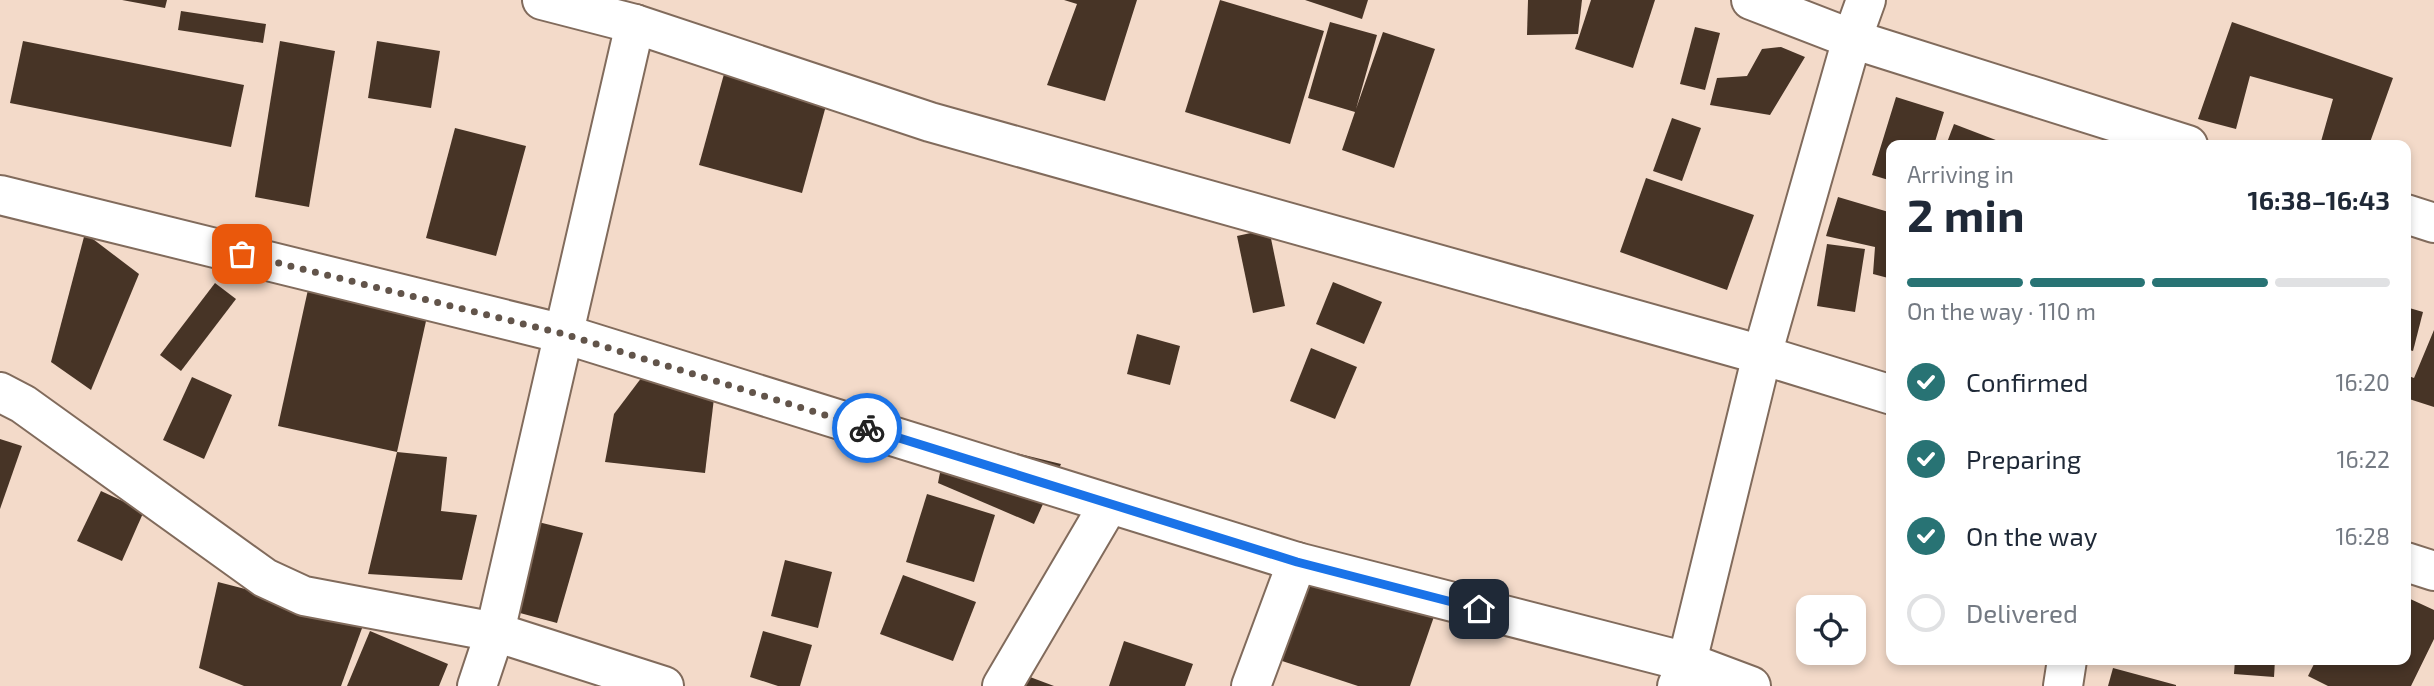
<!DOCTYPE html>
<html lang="en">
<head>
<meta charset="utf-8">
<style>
	:root { --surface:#fff; --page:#f6f6f7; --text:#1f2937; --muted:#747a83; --line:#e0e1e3; --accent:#287374 }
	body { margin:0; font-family:"Exo 2",sans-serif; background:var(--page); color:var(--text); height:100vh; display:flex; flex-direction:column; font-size:26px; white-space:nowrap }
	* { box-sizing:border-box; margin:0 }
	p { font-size:23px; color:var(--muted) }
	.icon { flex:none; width:38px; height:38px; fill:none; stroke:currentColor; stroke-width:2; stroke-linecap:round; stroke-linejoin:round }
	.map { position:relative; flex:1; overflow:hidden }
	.drawer { position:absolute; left:1886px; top:140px; width:525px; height:525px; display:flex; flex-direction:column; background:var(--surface); border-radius:14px; box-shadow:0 4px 10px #0003 }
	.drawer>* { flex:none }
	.buttons { position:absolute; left:1796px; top:595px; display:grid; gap:14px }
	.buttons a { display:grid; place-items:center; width:70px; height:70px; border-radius:14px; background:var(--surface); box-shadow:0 4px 10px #0003; font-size:35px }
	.pin { position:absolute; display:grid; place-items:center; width:60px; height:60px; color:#fff; margin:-30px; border-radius:14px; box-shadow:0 4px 10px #0006 }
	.courier { position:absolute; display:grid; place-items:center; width:70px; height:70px; margin:-35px; border:5px solid #1a73e8; border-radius:50%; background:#fff; color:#222; box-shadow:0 2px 9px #0007 }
	.overview em { font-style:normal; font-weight:700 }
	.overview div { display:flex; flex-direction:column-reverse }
	.overview { display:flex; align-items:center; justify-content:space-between; height:119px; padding:0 21px }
	h1 { font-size:46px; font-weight:700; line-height:52px }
	.bar { display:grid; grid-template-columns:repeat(4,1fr); gap:10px 7px; align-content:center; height:84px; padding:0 21px }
	.bar i { height:9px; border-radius:5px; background:var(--line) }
	.bar .on { background:var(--accent) }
	.bar p { grid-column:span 4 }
	ol { padding:0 21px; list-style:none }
	li { display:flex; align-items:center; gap:21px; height:77px }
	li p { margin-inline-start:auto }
	li .icon { padding:7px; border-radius:50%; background:var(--accent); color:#fff; stroke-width:4 }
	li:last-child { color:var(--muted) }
	li i { width:38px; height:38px; border:4px solid var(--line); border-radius:50% }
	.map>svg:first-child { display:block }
	.building { fill:#473426 }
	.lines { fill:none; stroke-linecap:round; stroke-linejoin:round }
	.street-casing { stroke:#816b5c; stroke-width:42 }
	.street { stroke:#fff; stroke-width:38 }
	.done { stroke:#62544a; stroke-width:7; stroke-dasharray:0 12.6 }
	.route { stroke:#1a73e8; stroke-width:9 }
</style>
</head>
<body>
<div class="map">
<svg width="2434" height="686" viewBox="0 0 2434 686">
	<rect width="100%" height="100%" fill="#f3dac9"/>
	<g class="building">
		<path d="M122 0H167L165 8Z"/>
		<path d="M1064 0H1137L1105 101 1047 85 1077 4Z"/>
		<path d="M1220 0 1324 31 1290 144 1185 112Z"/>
		<path d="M1305 0H1368L1362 19Z"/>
		<path d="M1528 0H1582L1578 34 1527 35Z"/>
		<path d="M1591 0H1655L1633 68 1575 49Z"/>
		<path d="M181 11 266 24 263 43 178 30Z"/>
		<path d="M1330 22 1377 35 1356 109 1383 32 1435 49 1394 168 1342 150 1355 112 1308 98Z"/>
		<path d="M2232 22 2393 78 2369 145H2320L2333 99 2250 76 2236 129 2198 119Z"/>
		<path d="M1695 27 1720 33 1705 90 1680 84Z"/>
		<path d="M23 41 244 85 231 147 10 103Z"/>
		<path d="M280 41 335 51 309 207 255 197Z"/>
		<path d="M377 41 440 51 431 108 368 98Z"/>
		<path d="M1781 47 1805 57 1770 115 1710 105 1717 78 1747 76 1762 49Z"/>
		<path d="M724 74 827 102 802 193 699 165Z"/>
		<path d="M1896 97 1944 112 1934 145H1892V181L1872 175Z"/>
		<path d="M1672 118 1701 128 1682 181 1653 171Z"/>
		<path d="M1954 124 2001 142 2000 145H1946Z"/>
		<path d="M455 128 526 146 496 256 426 238Z"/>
		<path d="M1646 178 1754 215 1727 290 1620 252Z"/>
		<path d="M1838 197 1892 213V279L1873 274 1875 247 1826 236Z"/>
		<path d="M1269 229 1285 306 1253 313 1237 236Z"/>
		<path d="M85 233 139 274 91 390 51 362Z"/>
		<path d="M1827 244 1865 249 1855 312 1817 306Z"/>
		<path d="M311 276 430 303 397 452 278 426Z"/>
		<path d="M1333 282 1382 302 1364 344 1316 324Z"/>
		<path d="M215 283 236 299 181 371 160 355Z"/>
		<path d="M2406 307 2423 312 2413 351 2406 349Z"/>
		<path d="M2434 330V407L2406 398V375L2414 378Z"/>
		<path d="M1137 334 1180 346 1170 385 1127 374Z"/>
		<path d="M1311 348 1357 367 1335 419 1290 401Z"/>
		<path d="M192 377 232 395 204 459 163 440Z"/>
		<path d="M642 377 715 390 705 473 605 462 614 414Z"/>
		<path d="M947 436 1061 464 1034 524 938 483Z"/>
		<path d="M0 439 22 446 0 509Z"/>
		<path d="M397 452 447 457 441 511 477 515 462 580 368 574Z"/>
		<path d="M101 491 144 511 122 561 77 541Z"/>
		<path d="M927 494 995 515 974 582 906 562Z"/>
		<path d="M530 520 583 533 557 623 491 605Z"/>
		<path d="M1283 549 1439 602 1410 686H1358L1249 650Z"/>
		<path d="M785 560 832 572 818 628 771 616Z"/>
		<path d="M903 575 976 602 953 661 880 634Z"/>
		<path d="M218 582 365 620 341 686H244L199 668Z"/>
		<path d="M2406 597 2434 610V639L2411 686H2328L2308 676 2316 660H2406Z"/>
		<path d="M370 631 448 664 439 686H347Z"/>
		<path d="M763 631 812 645 800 686H778L750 677Z"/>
		<path d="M1124 641 1193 664 1185 686H1109Z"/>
		<path d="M2235 660H2275L2274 677 2234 674Z"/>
		<path d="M998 665 1054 686H988Z"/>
		<path d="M2113 668 2176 685V686H2108Z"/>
	</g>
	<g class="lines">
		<defs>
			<g id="street">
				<path d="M542 0 635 24 930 122 1762 355 1892 395"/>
				<path d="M1751 0 1852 39 2188 145"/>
				<path d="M0 195 564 334 1297 562 1687 662 1751 686"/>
				<path d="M2406 214 2434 223"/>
				<path d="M0 392 23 404 265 578 304 596 495 632 664 686"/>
				<path d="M2406 562 2434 571"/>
				<path d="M477 686 495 632 635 24"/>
				<path d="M1002 686 1109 504"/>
				<path d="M1251 686 1297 562"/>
				<path d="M1677 686 1687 662 1762 355 1852 39 1866 0"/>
				<path d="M2063 686 2067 660"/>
			</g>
		</defs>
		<use href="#street" class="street-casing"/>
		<use href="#street" class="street"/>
	</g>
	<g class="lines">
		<path class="done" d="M242 254 564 334 867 428"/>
		<path class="route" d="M867 428 1297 562 1479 609"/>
	</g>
</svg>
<div class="buttons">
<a><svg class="icon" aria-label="locate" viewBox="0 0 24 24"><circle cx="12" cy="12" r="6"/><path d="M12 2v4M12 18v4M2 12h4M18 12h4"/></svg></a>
</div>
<div class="pin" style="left:242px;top:254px;background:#ea580c"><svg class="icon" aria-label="bag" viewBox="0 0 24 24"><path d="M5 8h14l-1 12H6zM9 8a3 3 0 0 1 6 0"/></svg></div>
<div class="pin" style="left:1479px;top:609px;background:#1f2937"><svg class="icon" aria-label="home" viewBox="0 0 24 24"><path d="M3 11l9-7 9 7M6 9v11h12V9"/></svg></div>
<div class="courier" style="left:867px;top:428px"><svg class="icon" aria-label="bike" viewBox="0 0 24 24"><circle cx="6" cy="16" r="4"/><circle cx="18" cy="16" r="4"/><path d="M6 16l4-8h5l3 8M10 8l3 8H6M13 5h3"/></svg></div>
<section class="drawer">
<div class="overview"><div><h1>2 min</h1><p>Arriving in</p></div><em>16:38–16:43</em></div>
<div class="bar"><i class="on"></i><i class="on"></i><i class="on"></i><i></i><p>On the way · 110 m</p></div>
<ol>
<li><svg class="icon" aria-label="check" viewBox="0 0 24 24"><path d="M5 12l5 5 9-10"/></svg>Confirmed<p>16:20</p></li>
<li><svg class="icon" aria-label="check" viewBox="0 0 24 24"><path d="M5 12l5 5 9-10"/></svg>Preparing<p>16:22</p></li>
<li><svg class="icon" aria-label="check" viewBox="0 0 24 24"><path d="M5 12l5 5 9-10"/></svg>On the way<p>16:28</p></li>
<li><i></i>Delivered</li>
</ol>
</section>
</div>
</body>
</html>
